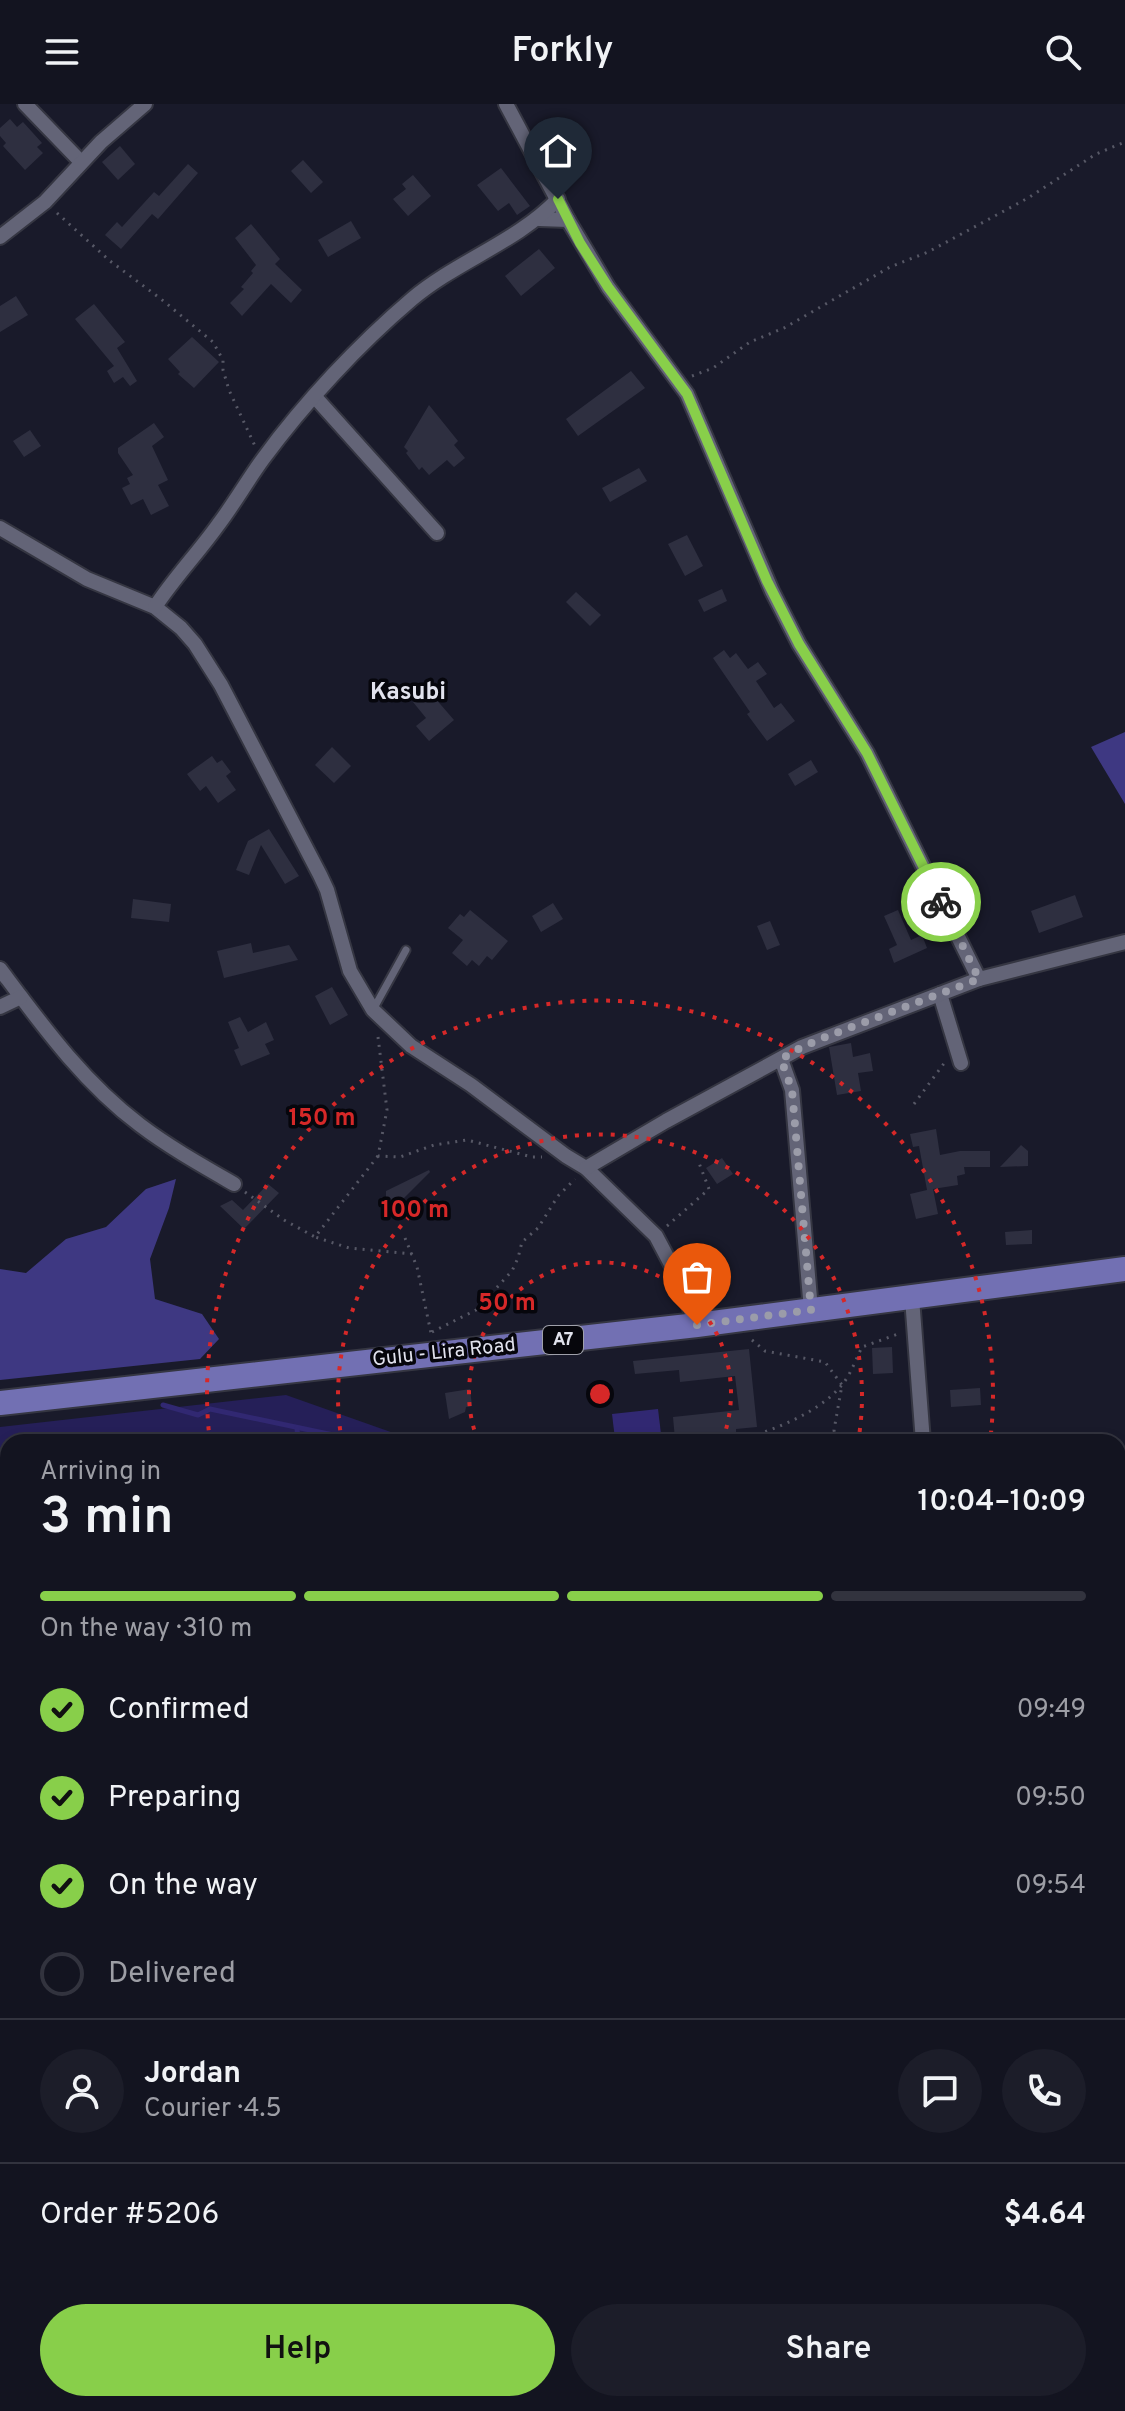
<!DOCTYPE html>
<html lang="en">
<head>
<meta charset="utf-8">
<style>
	:root { --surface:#131420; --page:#1c1d29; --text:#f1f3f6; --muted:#9d9ea5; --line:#32333e; --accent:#88cf4a }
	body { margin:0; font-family:Overpass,sans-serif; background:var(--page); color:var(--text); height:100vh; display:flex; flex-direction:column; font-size:30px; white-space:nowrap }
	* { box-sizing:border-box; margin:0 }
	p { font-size:26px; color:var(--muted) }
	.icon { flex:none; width:44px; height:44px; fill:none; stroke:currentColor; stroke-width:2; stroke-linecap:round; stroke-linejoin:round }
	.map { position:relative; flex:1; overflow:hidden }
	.sheet { position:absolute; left:0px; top:1330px; width:1126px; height:978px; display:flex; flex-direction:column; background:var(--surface); border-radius:24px 24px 0 0; box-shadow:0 4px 12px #0003,0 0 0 2px var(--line) }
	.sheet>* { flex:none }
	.pin { position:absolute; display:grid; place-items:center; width:68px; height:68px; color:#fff; margin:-82px -34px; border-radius:50% 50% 50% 0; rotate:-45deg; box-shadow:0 0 8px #0007 }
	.pin .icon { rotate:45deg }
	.courier { position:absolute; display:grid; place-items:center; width:80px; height:80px; margin:-40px; border:6px solid #88cf4a; border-radius:50%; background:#fff; color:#222; box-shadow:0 2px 10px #0007 }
	.headline em { font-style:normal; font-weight:600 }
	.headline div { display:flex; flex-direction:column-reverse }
	.headline { display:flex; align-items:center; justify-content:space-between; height:136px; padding:0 40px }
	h1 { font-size:52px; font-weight:600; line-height:60px }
	.bar { display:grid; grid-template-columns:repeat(4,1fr); gap:12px 8px; align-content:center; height:96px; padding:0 40px }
	.bar i { height:10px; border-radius:6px; background:var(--line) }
	.bar .active { background:var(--accent) }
	.bar p { grid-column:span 4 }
	.line { display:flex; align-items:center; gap:20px; padding:0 40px; border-top:2px solid var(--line) }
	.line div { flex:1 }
	.round { display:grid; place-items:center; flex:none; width:84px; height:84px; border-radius:42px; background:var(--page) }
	ol { padding:0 40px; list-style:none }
	li { display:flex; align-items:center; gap:24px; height:88px }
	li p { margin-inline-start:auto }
	li .icon { padding:8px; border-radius:50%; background:var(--accent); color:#111; stroke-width:4 }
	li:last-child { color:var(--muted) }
	li i { width:44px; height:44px; border:4px solid var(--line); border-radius:50% }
	.button { display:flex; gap:16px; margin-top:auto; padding:16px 40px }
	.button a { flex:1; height:92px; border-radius:48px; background:var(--accent); color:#111; font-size:32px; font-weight:600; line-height:92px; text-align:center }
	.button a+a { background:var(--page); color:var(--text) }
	header { display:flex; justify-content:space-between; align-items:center; height:104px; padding:0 40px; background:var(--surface); font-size:36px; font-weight:600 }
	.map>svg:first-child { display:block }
	.green { fill:#251f58 }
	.forest { fill:#3e3882 }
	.water { fill:#312872 }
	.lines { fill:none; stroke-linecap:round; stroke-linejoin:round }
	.stream { stroke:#312872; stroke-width:5 }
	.building { fill:#2e2f40 }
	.lane-casing { stroke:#353642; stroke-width:11 }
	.street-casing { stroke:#353642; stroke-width:18 }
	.secondary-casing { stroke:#353642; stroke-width:26 }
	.primary-casing { stroke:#353642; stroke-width:28 }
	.path { stroke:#575866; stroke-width:3; stroke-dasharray:2 6; stroke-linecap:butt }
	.lane { stroke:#636477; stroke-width:7 }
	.street { stroke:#636477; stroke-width:14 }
	.secondary { stroke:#6a6a95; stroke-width:22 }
	.primary { stroke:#7270b3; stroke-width:24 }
	.done { stroke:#9b9ca9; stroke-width:8; stroke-dasharray:0 14.4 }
	.route { stroke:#88cf4a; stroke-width:10 }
	.ring { fill:none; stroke:#d62828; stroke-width:4; stroke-dasharray:4 8 }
	.labels { text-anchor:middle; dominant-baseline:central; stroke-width:7; stroke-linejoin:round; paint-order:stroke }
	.shield { fill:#06060c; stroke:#9fa0aa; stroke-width:2 }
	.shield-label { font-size:18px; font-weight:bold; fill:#e1e2ed }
	.street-label { font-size:20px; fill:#e1e2ed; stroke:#06060c }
	.quarter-label { font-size:24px; font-weight:bold; fill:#e1e2ed; stroke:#06060c }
	.centre { fill:#d62828; stroke:#06060c; stroke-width:4 }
	.ring-label { font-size:24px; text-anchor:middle; font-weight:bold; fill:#d62828; stroke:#06060c; stroke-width:7; stroke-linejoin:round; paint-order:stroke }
</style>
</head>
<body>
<header><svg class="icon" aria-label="menu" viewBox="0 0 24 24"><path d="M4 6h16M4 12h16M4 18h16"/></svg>Forkly<svg class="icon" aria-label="search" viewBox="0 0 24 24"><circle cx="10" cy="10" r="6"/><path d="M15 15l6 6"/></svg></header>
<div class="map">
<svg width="1125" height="2307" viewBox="0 0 1125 2307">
	<rect width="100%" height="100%" fill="#191a2a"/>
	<path class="green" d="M286 1291 419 1338H8V1399L0 1394V1323Z"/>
	<g class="forest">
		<path d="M1125 628V700L1091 643Z"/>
		<path d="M176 1075 169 1104 150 1155 155 1195 202 1210 219 1235 200 1255 0 1276V1165L26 1169 66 1135 106 1123 146 1085Z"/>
	</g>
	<path class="water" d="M658 1305 661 1330 615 1335 612 1310Z"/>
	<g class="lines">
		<g class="stream">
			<path d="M163 1301 198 1311 210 1305 338 1332 339 1338"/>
			<path d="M297 1324 298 1338"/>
			<path d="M0 1374 8 1377"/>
			<path d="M1118 1703H1125"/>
		</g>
	</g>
	<g class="building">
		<path d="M10 15 17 23 23 18 42 39 37 43 43 49 25 66 3 42 6 39 0 32V24Z"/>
		<path d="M120 42 135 60 118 76 102 58Z"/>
		<path d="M303 56 323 78 311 89 291 67Z"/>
		<path d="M188 60 198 69 158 115 152 110 121 145 105 131 117 118 122 123 154 88 159 92Z"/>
		<path d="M501 64 530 102 517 111 509 99 498 107 477 81Z"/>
		<path d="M413 71 431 92 408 112 393 95 406 85 402 80Z"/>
		<path d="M351 117 361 134 328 153 318 136Z"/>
		<path d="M251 120 280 155 275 160 302 186 291 199 271 180 242 212 230 199 244 185 241 183 253 169 251 167 256 161 235 134Z"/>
		<path d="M539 145 555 164 521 192 505 172Z"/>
		<path d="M16 192 28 211 0 228V202Z"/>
		<path d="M94 200 125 238 117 244 137 277 130 282 123 273 114 279 107 267 114 262 75 215Z"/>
		<path d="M192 233 219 258 194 284 178 270 180 268 168 255Z"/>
		<path d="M631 267 645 284 578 332 566 315Z"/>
		<path d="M429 301 458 337 454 341 465 354 454 363 447 356 429 371 422 363 419 366 406 349 408 347 404 343Z"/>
		<path d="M154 319 164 333 152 342 168 376 158 381 169 402 151 411 143 395 131 401 122 384 130 380 127 374 133 371 118 349V344Z"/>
		<path d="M30 326 41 342 24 353 13 337Z"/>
		<path d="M639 364 647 377 610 398 602 384Z"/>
		<path d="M687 431 703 462 685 472 668 440Z"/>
		<path d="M722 485 727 497 704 508 698 496Z"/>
		<path d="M576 488 601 511 590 522 566 498Z"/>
		<path d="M724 546 730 554 736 549 748 565 758 558 767 570 756 577 774 604 781 599 795 617 767 637 747 610 750 608 713 554Z"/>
		<path d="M428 586 454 616 429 637 416 622 426 614 413 598Z"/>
		<path d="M332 643 351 662 334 679 315 661Z"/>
		<path d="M212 652 217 659 222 656 231 668 226 672 236 686 218 699 206 682 200 687 187 670Z"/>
		<path d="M811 656 818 668 795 682 788 670Z"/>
		<path d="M269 725 299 772 285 780 261 741 249 771 236 766 248 737Z"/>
		<path d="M1075 791 1083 813 1039 829 1031 807Z"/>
		<path d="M133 795 171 800 169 818 131 814Z"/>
		<path d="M553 799 563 815 541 828 532 812Z"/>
		<path d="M470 806 508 837 492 856 487 852 479 862 472 856 467 862 452 849 463 836 448 824 460 810 464 813Z"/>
		<path d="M898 806 911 836 922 831 927 844 894 859 889 845 897 841 884 812Z"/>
		<path d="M770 817 780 841 767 846 757 822Z"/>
		<path d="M251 839 253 849 289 841 298 856 224 874 217 847Z"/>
		<path d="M332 883 348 911 330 921 315 892Z"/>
		<path d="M240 913 248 928 266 918 274 936 265 940 270 950 241 962 234 946 239 944 228 918Z"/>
		<path d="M851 939 853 953 870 949 873 967 858 969 861 987 837 991 829 943Z"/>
		<path d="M936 1025 940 1051 960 1047H990V1063H964L965 1070 957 1072 958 1081 933 1085 938 1110 916 1115 910 1090 927 1086 919 1042 913 1043 910 1030Z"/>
		<path d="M1021 1041 1028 1047V1062L1000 1063Z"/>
		<path d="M722 1054 733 1070 717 1080 706 1064Z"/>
		<path d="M429 1066 430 1068 386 1112V1087Z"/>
		<path d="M268 1080 279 1089 244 1125 220 1102 232 1096 243 1106Z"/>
		<path d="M1032 1126V1140L1006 1141 1005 1128Z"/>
		<path d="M892 1243 893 1269 873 1270 872 1244Z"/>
		<path d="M749 1245 757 1323 736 1325V1328L675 1335 673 1313 739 1306 735 1272 680 1278 679 1266 635 1270 633 1257Z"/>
		<path d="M980 1284 981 1301 951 1303 950 1286Z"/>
		<path d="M470 1285 472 1302 466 1303 465 1308 449 1315 445 1289Z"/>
	</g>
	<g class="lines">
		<defs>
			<path id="lane" d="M374 904 406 846"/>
			<g id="street">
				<path d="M25 0 81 58"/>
				<path d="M506 0 568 116"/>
				<path d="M539 115 568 116 608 183 687 290 772 487 799 540 867 649 979 875"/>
				<path d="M0 133 45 98 101 38 145 0"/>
				<path d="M315 293 437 429"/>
				<path d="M0 424 87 475 155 503 181 524 195 540 221 581 320 771 327 786 350 867 373 906 411 942 471 981 566 1052 586 1064 656 1132 674 1166 697 1221"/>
				<path d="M155 503C174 474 198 449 218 421 234 400 247 377 263 355 304 299 359 240 412 195 457 157 517 138 558 95"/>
				<path d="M0 865C42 921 83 978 140 1021 169 1043 201 1061 234 1080"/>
				<path d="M940 890 961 959"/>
				<path d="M0 903 21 893"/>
				<path d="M781 955 792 986 811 1206"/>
				<path d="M586 1064 666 1017 802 943 979 875 1125 838"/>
				<path d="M912 1194 923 1338"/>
				<path d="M0 1711 8 1719"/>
				<path d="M0 1976 8 1969"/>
				<path d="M1029 2300 1030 2307"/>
				<path d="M467 2307 473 2300"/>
			</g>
			<g id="secondary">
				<path d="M0 2163 8 2168"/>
				<path d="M186 2300 195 2307"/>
			</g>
			<path id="primary" d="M0 1299 697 1221 1125 1165"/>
		</defs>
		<use href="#lane" class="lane-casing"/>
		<use href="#street" class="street-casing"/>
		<use href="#secondary" class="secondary-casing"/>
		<use href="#primary" class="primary-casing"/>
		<g class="path">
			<path d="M57 109 110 157 161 195 213 238 223 256V266L229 286 255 342"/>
			<path d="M692 272 713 264 750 238 784 224 890 163 928 148 1028 94 1096 50 1125 38"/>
			<path d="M378 933 387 1006 378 1052 400 1053 434 1041 467 1036 532 1053H542"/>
			<path d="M914 1000 945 958"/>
			<path d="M378 1052 315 1133 349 1144 412 1150"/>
			<path d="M245 1088 284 1116 315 1133"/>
			<path d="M667 1122 709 1085 699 1059"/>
			<path d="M405 1134 417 1163 431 1229"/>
			<path d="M432 1228 476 1206 512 1167 518 1154 522 1138 538 1124 558 1092 575 1075"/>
			<path d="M752 1236 765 1247 825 1258 842 1281 834 1326 836 1338"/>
			<path d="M735 1338C771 1326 815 1312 841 1282 850 1272 856 1255 862 1243L898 1230"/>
			<path d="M0 2028 8 2035"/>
			<path d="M730 2300 732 2307"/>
			<path d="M54 2307 58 2300"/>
		</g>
		<use href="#lane" class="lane"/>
		<use href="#street" class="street"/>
		<use href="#secondary" class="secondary"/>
		<use href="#primary" class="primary"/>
	</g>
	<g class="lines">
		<path class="done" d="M697 1221 811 1206 792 986 781 955 802 943 828 932 979 875 941 798"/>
		<path class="route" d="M558 95 580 139 608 183 687 290 767 477 799 540 867 649 941 798"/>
	</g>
	<g class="ring">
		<path d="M478 1337A131 131 0 1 1 722 1337"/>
		<path d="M342 1338A262 262 0 1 1 858 1338"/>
		<path d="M210 1338A393 393 0 1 1 990 1338"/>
	</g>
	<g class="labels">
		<rect class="shield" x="543" y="1222" width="40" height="28" rx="6"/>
		<g class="shield-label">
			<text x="563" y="1236">A7</text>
		</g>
		<g class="street-label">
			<text transform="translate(444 1249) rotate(-6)">Gulu - Lira Road</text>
		</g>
		<g class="quarter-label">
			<text x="408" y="589">Kasubi</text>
		</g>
	</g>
	<circle cx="600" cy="1290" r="12" class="centre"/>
	<g class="ring-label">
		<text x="322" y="1021">150 m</text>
		<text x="415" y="1113">100 m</text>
		<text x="507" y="1206">50 m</text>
	</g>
</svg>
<div class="pin" style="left:697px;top:1221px;background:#ea580c"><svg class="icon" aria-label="bag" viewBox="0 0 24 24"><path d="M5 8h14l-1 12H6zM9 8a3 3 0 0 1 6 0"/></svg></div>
<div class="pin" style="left:558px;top:95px;background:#1f2937"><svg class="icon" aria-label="home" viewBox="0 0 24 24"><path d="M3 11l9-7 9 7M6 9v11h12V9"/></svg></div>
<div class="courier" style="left:941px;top:798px"><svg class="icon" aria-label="bike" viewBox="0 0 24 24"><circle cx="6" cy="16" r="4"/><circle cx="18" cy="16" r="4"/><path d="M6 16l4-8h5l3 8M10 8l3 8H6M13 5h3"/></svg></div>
<section class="sheet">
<div class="headline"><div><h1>3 min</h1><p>Arriving in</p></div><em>10:04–10:09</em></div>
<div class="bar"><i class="active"></i><i class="active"></i><i class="active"></i><i></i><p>On the way · 310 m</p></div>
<ol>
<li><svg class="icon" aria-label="check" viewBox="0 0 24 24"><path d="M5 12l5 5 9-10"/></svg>Confirmed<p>09:49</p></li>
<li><svg class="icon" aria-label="check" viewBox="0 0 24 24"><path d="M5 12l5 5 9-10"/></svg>Preparing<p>09:50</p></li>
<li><svg class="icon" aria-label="check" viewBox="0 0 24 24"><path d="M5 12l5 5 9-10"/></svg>On the way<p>09:54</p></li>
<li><i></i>Delivered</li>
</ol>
<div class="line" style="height:144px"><a class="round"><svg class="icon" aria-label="person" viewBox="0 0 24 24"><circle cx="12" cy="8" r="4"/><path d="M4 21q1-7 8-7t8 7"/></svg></a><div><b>Jordan</b><p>Courier · 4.5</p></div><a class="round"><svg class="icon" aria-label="chat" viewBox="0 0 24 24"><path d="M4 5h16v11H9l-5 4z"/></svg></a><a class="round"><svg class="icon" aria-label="phone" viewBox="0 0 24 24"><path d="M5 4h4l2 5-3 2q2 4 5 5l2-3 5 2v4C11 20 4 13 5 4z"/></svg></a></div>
<div class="line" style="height:104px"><div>Order #5206</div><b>$4.64</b></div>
<div class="button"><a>Help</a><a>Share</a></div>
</section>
</div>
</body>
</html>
